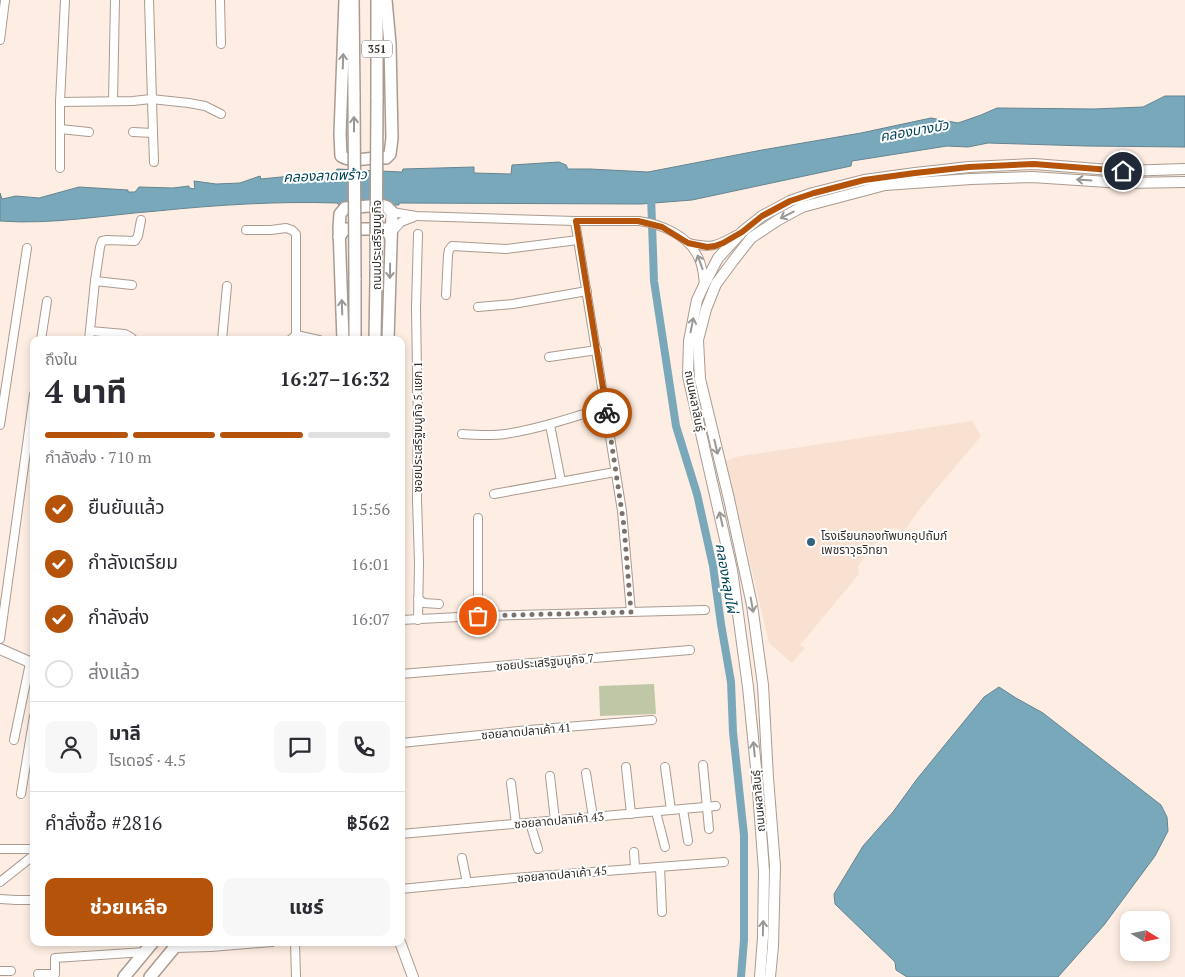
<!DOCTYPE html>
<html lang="th">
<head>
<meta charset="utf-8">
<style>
	:root { --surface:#fff; --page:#f7f7f7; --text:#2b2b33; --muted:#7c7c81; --line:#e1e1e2; --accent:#b45309 }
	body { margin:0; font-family:"PT Serif","Noto Sans Thai",serif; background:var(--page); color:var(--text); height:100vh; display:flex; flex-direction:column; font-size:19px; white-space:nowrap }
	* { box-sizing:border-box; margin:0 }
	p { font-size:16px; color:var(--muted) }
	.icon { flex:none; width:28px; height:28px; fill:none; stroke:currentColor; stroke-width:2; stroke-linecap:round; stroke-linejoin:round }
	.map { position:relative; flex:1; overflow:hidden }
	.panel { position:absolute; left:30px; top:336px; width:375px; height:610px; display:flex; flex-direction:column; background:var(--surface); border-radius:10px; box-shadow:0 2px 8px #0003 }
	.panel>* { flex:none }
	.needle { width:32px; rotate:100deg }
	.tools { position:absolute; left:1120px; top:911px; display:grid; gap:10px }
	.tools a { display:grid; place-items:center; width:50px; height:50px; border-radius:10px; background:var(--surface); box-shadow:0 2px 8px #0003; font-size:25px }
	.pin { position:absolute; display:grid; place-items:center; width:42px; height:42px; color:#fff; margin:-21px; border:2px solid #fff; border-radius:50%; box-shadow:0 1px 5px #0007 }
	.courier { position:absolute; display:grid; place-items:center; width:50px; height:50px; margin:-25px; border:4px solid #b45309; border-radius:50%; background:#fff; color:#222; box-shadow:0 1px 6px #0007 }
	.summary em { font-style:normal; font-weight:700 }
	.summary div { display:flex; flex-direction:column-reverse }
	.summary { display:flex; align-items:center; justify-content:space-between; height:85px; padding:0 15px }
	h1 { font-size:32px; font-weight:700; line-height:38px }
	.bar { display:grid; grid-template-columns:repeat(4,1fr); gap:8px 5px; align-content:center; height:60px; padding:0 15px }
	.bar i { height:6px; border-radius:4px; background:var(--line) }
	.bar .active { background:var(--accent) }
	.bar p { grid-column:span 4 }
	.line { display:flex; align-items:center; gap:12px; padding:0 15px; border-top:1px solid var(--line) }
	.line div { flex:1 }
	.round { display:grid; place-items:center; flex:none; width:52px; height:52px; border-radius:10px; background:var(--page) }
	ol { padding:0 15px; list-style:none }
	li { display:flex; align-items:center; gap:15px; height:55px }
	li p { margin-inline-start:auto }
	li .icon { padding:5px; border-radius:50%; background:var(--accent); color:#fff; stroke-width:4 }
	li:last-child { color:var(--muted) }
	li i { width:28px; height:28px; border:2px solid var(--line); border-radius:50% }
	.button { display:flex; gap:10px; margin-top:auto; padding:10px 15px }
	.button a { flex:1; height:58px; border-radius:10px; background:var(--accent); color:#fff; font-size:20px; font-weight:700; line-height:58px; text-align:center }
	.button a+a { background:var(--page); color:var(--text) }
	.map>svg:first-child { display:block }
	.built { fill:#f8e1d1 }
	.green { fill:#bfc7a6 }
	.water { fill:#79a8bb; stroke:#658490 }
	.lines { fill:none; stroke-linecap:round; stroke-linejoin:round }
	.canal { stroke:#79a8bb; stroke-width:8 }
	.minor-casing { stroke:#aa9b90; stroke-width:10 }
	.secondary-casing { stroke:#aa9b90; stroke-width:12 }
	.primary-casing { stroke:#aa9b90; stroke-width:14 }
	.minor { stroke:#fff; stroke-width:8 }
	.secondary { stroke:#fff; stroke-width:10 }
	.primary { stroke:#fff; stroke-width:11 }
	.primary-bridge-casing { stroke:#aa9b90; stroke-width:14; stroke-linecap:butt }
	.primary-bridge { stroke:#fff; stroke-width:11 }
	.oneway { stroke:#9a9895 }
	.done { stroke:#7c726b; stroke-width:5; stroke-dasharray:0 9 }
	.route { stroke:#b45309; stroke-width:6 }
	.poi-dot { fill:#316381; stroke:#fff; stroke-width:2 }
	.labels { text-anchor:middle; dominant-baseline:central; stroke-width:4; stroke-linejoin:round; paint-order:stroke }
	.shield { fill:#fff; stroke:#726e6b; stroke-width:1 }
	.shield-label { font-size:11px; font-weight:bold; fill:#36302b }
	.street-label { font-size:12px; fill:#36302b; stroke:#fff }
	.poi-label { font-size:12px; fill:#36302b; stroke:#fff; text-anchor:start }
	.water-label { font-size:14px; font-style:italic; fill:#004559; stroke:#fff }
</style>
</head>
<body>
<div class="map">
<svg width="1185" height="977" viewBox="0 0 1185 977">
	<rect width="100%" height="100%" fill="#feede2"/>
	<path class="built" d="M972 421 981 436 922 506 903 532 897 528 890 529 878 540 858 566 859 574 800 645 805 648 792 663 769 643 726 461 735 457Z"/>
	<path class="green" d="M654 684 656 714 600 716 599 686Z"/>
	<g class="water">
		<path d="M1165 96H1185V147L1086 146 988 143 968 147 947 146 852 161 851 166 692 200 641 204 399 203V205H339L337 203C277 201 216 205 157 211 104 215 53 225 0 221V193L2 199 16 196 39 198 79 187 128 190V192H135L139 187 173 188 189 186V188L195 189 194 181 216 184 240 183 260 176 261 179 291 176 292 174 310 173 331 177 337 169 402 172 403 169 474 167V173L511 174 512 165 559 162 566 165 568 169H590L648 172 762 150 861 133 931 118 958 123 981 115 997 108 1094 109 1143 107Z"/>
		<path d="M999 687 1016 698 1043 713 1161 805 1167 817 1168 831 1155 856 1104 925 1058 977H907L896 970 895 962 835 904 834 894 863 846 893 812 917 779 984 697Z"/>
	</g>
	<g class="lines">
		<path class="canal" d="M651 195 654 281 676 426 697 494 713 566 721 624 731 682 733 732 744 835V940L741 977"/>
		<defs>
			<g id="minor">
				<path d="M220 0 221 44"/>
				<path d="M0 40 5 0"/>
				<path d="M113 101 115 0"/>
				<path d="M60 102 65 0"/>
				<path d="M60 129 89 132"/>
				<path d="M133 132 153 133 149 0"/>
				<path d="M153 133 154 162"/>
				<path d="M60 168V102L133 101 151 99 189 103 205 106 221 114"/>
				<path d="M392 212 416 216 575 221H639C661 224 688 235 698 257 703 266 703 275 704 285"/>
				<path d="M575 221 622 511 631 612"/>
				<path d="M246 230H271L286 228 292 230 296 234V340"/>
				<path d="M391 233 401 222 414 217"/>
				<path d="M418 234 416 308 417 373V390L418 410 417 500 419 562 418 620"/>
				<path d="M688 243C711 248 715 247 736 235"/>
				<path d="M95 281 132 285"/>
				<path d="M446 295 448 255 449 250 452 246 506 249 578 240"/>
				<path d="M478 307 513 304 587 291"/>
				<path d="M90 331 125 334 132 338V340"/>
				<path d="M41 340 47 301"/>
				<path d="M89 340 95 281 100 247 102 241 107 240 135 241 138 236 141 220"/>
				<path d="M222 340 227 286"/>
				<path d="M290 340 296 335 319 340"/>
				<path d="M549 357 597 350"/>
				<path d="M0 425 27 248"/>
				<path d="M550 425 561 481"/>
				<path d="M462 434C476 435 491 436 505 434 539 429 573 417 606 407"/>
				<path d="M494 494 615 472"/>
				<path d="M418 599 424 603 439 604"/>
				<path d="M478 616V518"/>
				<path d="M401 620 478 616 705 610"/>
				<path d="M0 639 34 394"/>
				<path d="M401 674 690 650"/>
				<path d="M14 740 30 663"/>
				<path d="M401 743 529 730 652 720"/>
				<path d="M703 765 709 829"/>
				<path d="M626 767 631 814"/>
				<path d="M665 767 671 810"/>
				<path d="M586 773 593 817"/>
				<path d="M550 776 555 820"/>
				<path d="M511 783 516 824"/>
				<path d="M21 794 34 716"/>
				<path d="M683 809 688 841"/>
				<path d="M656 812 665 847"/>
				<path d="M530 823 538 849"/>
				<path d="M401 834 716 806"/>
				<path d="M0 849H34"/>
				<path d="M634 852 635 868"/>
				<path d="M462 858 467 883"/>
				<path d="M660 867 662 912"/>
				<path d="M0 882 34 855"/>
				<path d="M401 889 514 878 724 862"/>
				<path d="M0 899 16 900H34"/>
				<path d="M295 942 296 977"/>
				<path d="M174 948 211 947 272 942"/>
				<path d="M0 971H11"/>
				<path d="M38 974H55V958L145 952"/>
			</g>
			<g id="secondary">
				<path d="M0 649 34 664"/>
				<path d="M400 942 413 977"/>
				<path d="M760 977 763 937 764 871 757 778 748 687 732 570 688 376 689 341 697 300 704 285 718 258 742 232 762 216 790 201 813 193 864 180 915 173 969 167 1034 164 1123 171 1185 169"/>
				<path d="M770 977 773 946 775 866 768 778 763 685 752 605 729 499 700 379 698 340 706 309 716 284 733 261 751 238 778 220 802 207 885 185 971 179 1032 177 1123 183 1185 182"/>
			</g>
			<g id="primary">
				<path d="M345 0 340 134 341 156C353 164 372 156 386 158L390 154 392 138 390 44 386 0"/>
				<path d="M353 0 354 95"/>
				<path d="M377 98V0"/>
				<path d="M339 237 345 229H386L391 237"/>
				<path d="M355 278V340"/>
				<path d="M343 340 339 228 340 214 345 208 381 205 387 207 392 212 388 340"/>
				<path d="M375 340 376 278"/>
				<path d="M124 977 153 942"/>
				<path d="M150 977 179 942"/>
			</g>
		</defs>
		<use href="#minor" class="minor-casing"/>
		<use href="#secondary" class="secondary-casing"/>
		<use href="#primary" class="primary-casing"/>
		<use href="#minor" class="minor"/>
		<use href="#secondary" class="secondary"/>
		<use href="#primary" class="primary"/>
		<defs>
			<g id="primary-bridge">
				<path d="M354 95 355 278"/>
				<path d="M376 278 377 98"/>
			</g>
		</defs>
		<use href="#primary-bridge" class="primary-bridge-casing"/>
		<use href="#primary-bridge" class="primary-bridge"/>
	</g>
	<defs><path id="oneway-shaft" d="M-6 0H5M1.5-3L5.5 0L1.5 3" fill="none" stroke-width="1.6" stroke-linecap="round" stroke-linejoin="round" transform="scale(1.25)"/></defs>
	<g class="oneway">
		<use href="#oneway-shaft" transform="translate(343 61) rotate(-88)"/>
		<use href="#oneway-shaft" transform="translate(354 124) rotate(-90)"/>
		<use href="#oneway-shaft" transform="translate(1084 180) rotate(-176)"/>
		<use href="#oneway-shaft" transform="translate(787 215) rotate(153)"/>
		<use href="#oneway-shaft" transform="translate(700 262) rotate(-110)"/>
		<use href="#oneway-shaft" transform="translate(390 271) rotate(91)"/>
		<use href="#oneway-shaft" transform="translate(342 307) rotate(-92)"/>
		<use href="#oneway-shaft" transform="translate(692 325) rotate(-79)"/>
		<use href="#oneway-shaft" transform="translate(716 447) rotate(77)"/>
		<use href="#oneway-shaft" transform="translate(721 519) rotate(-103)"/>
		<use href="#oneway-shaft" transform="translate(752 605) rotate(80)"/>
		<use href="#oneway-shaft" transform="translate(754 749) rotate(-96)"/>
		<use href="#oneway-shaft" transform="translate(763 928) rotate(-89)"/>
	</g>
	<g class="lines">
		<path class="done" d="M478 616 631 612 624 526 607 413"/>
		<path class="route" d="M607 413 576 221H638L662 227 688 243 707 247 715 246 723 243 742 232 762 216 790 201 814 193 864 180 915 173 969 167 1034 164 1123 171"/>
	</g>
	<circle class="poi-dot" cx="811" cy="542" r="5"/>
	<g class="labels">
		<rect class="shield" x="362" y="40.5" width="30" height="17" rx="4"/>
		<g class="shield-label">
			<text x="377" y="49">351</text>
		</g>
		<g class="street-label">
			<text transform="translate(376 245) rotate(-90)">ถนนประเสริฐมนูกิจ</text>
			<text transform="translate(695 401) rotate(79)">ถนนผลาสินธุ์</text>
			<text transform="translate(417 427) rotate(-90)">ซอยประเสริฐมนูกิจ 5 แยก 1</text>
			<text transform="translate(545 662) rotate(-5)">ซอยประเสริฐมนูกิจ 7</text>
			<text transform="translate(526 731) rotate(-5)">ซอยลาดปลาเค้า 41</text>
			<text transform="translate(758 801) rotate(-95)">ถนนผลาสินธุ์</text>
			<text transform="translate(559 820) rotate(-5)">ซอยลาดปลาเค้า 43</text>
			<text transform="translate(562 874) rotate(-5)">ซอยลาดปลาเค้า 45</text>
		</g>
		<g class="poi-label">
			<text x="821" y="535">โรงเรียนกองทัพบกอุปถัมภ์<tspan x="821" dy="14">เพชราวุธวิทยา</tspan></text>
		</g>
		<g class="water-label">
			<text transform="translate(914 130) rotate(-10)">คลองบางบัว</text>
			<text transform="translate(325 175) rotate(-2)">คลองลาดพร้าว</text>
			<text transform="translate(727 578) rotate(80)">คลองหลุมไผ่</text>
		</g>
	</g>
</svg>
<div class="tools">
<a><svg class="needle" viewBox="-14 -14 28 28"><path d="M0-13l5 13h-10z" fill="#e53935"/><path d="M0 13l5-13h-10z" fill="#7c7c81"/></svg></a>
</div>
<div class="pin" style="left:478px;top:616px;background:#ea580c"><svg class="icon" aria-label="bag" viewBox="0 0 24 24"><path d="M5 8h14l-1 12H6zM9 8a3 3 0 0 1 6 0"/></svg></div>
<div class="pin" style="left:1123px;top:171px;background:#1f2937"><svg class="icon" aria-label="home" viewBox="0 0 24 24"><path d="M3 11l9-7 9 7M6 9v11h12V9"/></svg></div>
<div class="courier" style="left:607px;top:413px"><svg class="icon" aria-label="bike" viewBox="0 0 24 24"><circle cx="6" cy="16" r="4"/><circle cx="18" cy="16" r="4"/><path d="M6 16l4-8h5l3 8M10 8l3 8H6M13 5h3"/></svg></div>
<section class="panel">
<div class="summary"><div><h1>4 นาที</h1><p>ถึงใน</p></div><em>16:27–16:32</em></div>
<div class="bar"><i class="active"></i><i class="active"></i><i class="active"></i><i></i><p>กำลังส่ง · 710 m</p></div>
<ol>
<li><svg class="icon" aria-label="check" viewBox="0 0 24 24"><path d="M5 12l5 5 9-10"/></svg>ยืนยันแล้ว<p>15:56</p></li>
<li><svg class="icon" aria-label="check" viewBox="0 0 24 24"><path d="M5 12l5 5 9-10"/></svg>กำลังเตรียม<p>16:01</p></li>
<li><svg class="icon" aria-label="check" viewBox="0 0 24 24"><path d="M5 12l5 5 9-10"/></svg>กำลังส่ง<p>16:07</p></li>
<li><i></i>ส่งแล้ว</li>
</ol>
<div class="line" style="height:90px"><a class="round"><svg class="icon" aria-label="person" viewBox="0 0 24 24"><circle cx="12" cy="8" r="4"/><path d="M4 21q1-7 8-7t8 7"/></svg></a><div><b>มาลี</b><p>ไรเดอร์ · 4.5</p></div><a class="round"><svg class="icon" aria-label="chat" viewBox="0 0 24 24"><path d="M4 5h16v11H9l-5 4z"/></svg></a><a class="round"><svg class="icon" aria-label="phone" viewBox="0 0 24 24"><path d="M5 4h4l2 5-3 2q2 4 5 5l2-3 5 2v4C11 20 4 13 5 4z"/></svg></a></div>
<div class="line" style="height:65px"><div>คำสั่งซื้อ #2816</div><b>฿562</b></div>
<div class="button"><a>ช่วยเหลือ</a><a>แชร์</a></div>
</section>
</div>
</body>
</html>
